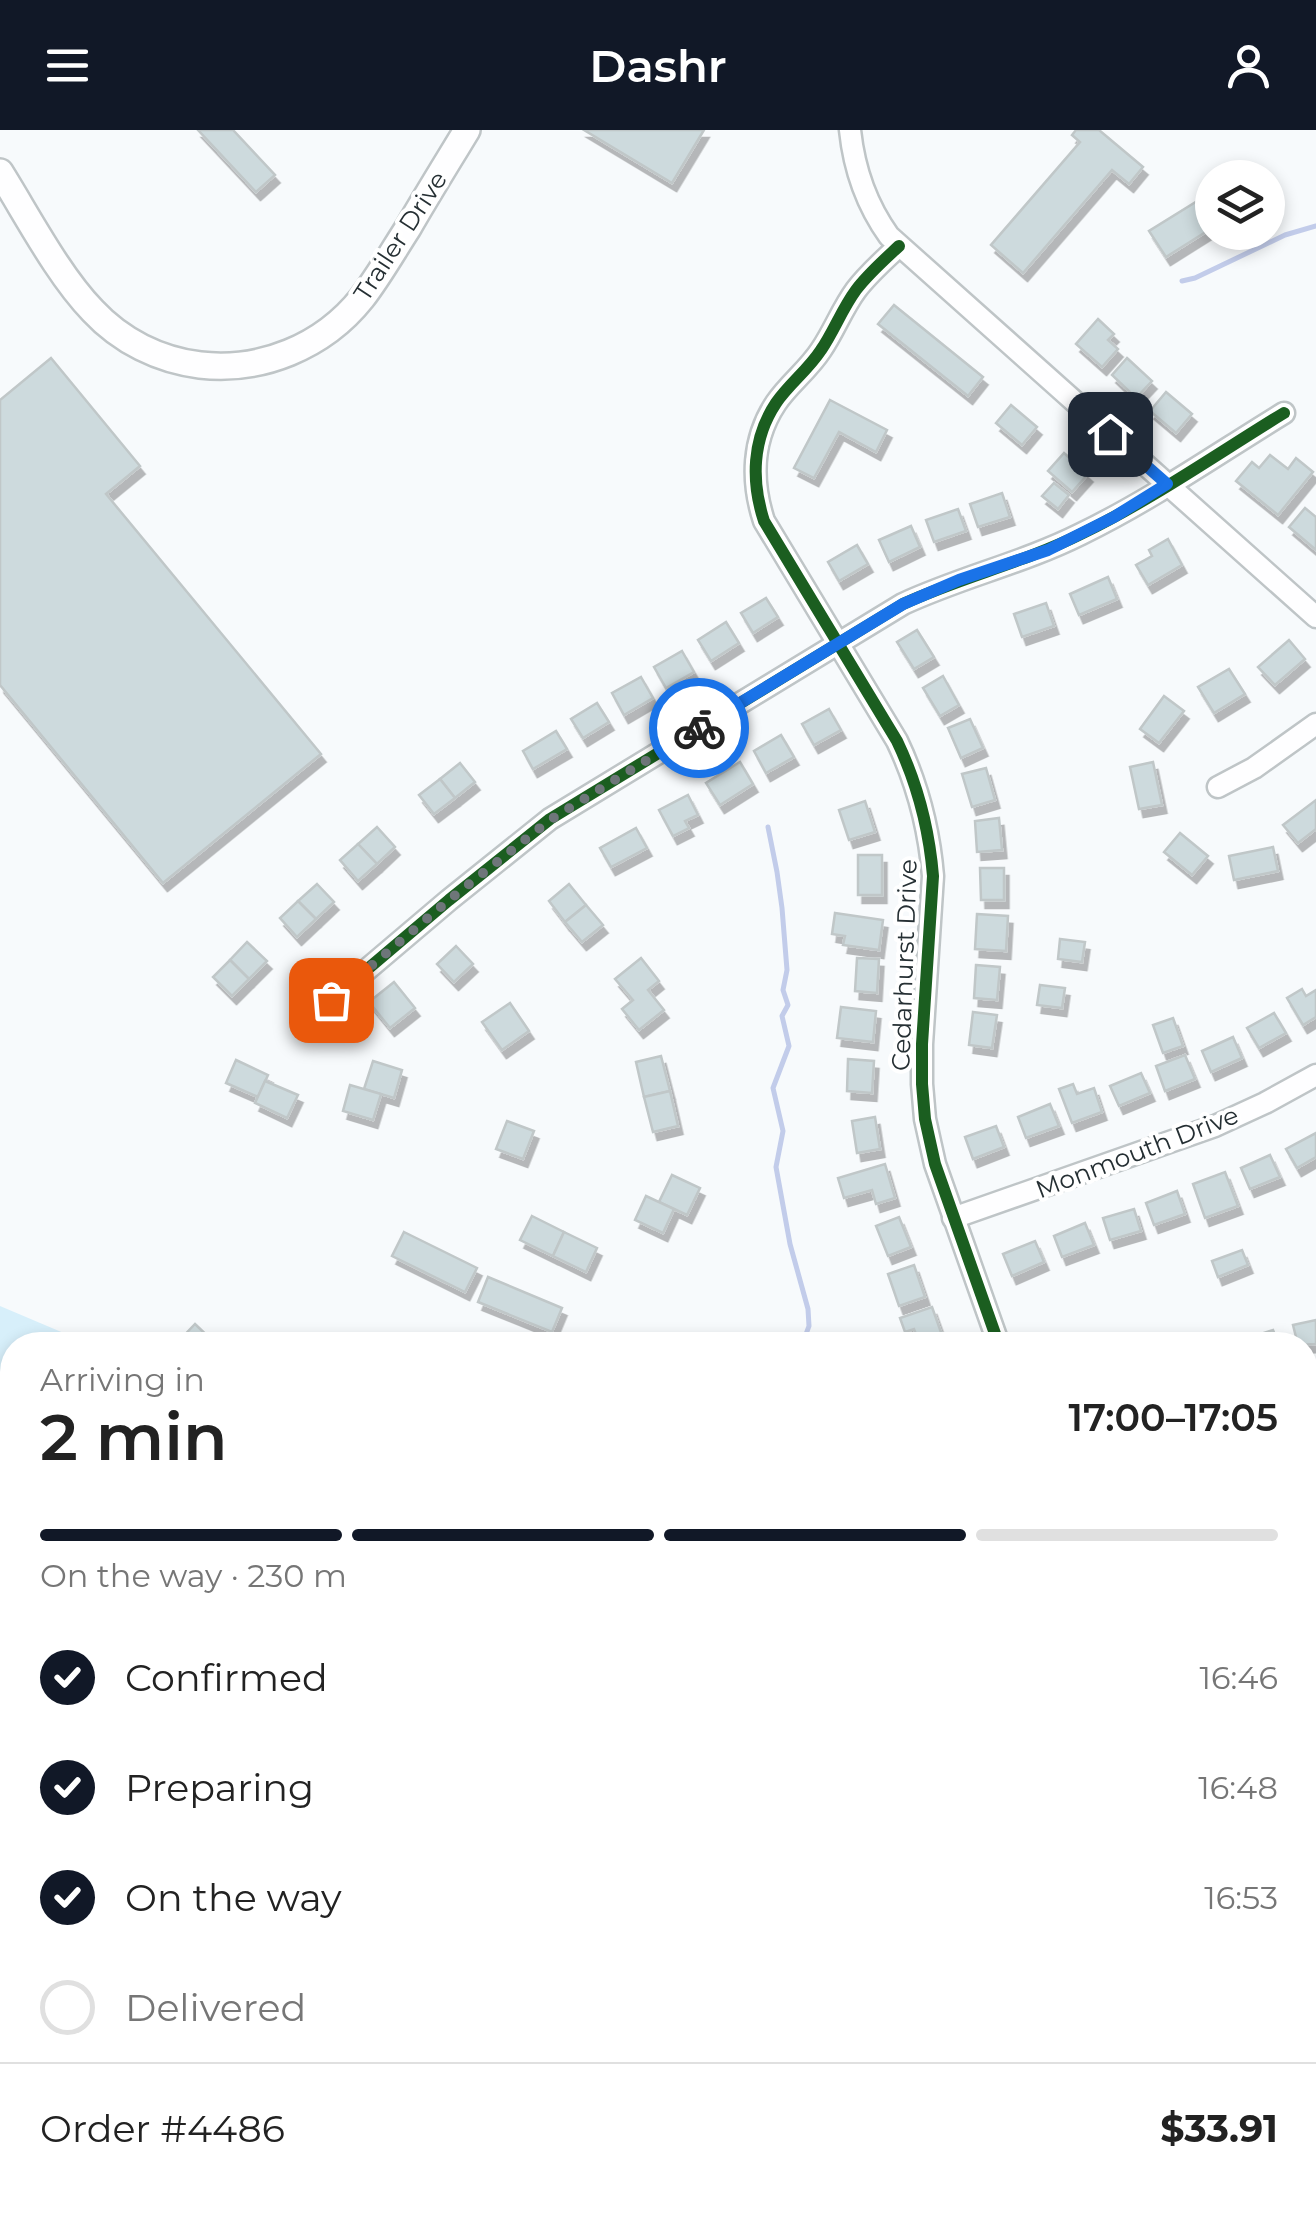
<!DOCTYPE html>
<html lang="en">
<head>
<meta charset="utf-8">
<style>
	:root { --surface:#fff; --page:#f6f6f6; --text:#222; --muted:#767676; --line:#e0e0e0; --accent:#111827 }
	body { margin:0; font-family:Montserrat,sans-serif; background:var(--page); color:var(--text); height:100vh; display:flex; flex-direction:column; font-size:38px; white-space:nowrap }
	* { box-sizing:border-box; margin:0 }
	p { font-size:32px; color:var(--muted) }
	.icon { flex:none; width:55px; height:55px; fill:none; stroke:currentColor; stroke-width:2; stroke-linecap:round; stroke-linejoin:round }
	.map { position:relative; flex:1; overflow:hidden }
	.details { position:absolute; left:0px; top:1202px; width:1318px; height:882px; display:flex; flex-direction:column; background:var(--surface); border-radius:40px 40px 0 0; box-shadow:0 5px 15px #0003 }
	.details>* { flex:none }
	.fabs { position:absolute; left:1195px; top:30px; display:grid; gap:20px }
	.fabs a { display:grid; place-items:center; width:90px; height:90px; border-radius:50%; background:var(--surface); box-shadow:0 5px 15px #0003; font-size:50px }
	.pin { position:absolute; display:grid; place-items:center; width:85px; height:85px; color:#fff; margin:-42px; border-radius:20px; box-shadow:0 5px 15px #0006 }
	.courier { position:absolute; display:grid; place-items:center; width:100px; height:100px; margin:-50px; border:8px solid #1a73e8; border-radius:50%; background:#fff; color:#222; box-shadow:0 2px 12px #0007 }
	.headline em { font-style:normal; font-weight:600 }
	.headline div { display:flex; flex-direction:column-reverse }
	.headline { display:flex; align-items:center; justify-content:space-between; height:170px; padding:0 40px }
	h1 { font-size:65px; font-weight:600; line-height:75px }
	.bar { display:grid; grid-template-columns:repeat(4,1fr); gap:15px 10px; align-content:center; height:120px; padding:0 40px }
	.bar i { height:12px; border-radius:8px; background:var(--line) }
	.bar .active { background:var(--accent) }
	.bar p { grid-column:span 4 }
	.line { display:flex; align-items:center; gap:25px; padding:0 40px; border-top:2px solid var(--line) }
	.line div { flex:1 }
	ol { padding:0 40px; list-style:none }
	li { display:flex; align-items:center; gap:30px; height:110px }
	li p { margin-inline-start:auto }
	li .icon { padding:10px; border-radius:50%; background:var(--accent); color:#fff; stroke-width:4 }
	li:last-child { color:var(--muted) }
	li i { width:55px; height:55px; border:5px solid var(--line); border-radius:50% }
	header { display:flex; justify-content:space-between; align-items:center; height:130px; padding:0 40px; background:var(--accent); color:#fff; font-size:45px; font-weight:600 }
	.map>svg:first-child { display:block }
	.green { fill:#d7effa }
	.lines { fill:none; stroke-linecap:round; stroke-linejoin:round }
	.stream { stroke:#c2ccea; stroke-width:5 }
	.building { fill:#cddadd; stroke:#c0c7c8; stroke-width:2.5; filter:url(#shadow) }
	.minor-casing { stroke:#bfc5c7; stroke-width:25 }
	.tertiary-casing { stroke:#bfc5c7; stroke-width:30 }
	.minor { stroke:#fefeff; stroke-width:20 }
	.tertiary { stroke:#fefeff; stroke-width:25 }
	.cycleway-casing { stroke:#fff; stroke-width:19 }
	.cycleway { stroke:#1b5e20; stroke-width:12 }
	.done { stroke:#6e7679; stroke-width:10; stroke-dasharray:0 18 }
	.route { stroke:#1a73e8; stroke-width:12 }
	.labels { text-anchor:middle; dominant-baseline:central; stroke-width:8; stroke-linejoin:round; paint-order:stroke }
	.street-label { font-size:25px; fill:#252f33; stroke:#fff }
</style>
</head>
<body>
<header><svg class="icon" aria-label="menu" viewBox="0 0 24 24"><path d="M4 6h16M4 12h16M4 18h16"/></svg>Dashr<svg class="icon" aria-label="person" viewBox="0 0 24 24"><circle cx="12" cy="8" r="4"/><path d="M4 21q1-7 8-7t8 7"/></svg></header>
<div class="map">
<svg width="1316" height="2083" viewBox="0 0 1316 2083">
	<defs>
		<filter id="shadow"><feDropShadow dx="4.5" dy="8" stdDeviation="0" flood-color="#0004"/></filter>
	</defs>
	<rect width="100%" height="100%" fill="#f7fafc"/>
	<path class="green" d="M0 1176 92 1215H12V1295L0 1300Z"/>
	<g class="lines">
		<g class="stream">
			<path d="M1182 151 1195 148 1285 105 1316 96"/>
			<path d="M768 697 777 742 782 778 787 840 783 860 788 875 782 886 789 916 773 958 783 1001 776 1037 790 1114 808 1179 809 1196 802 1215"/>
			<path d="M1305 1977 1316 1981"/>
			<path d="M239 2083C254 2081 268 2081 282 2077"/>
		</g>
	</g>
	<g class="building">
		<path d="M198 0H233L275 45 256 62Z"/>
		<path d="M584 0H704L672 53Z"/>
		<path d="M1076 0H1099L1143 37 1129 54 1112 40 1023 143 991 115 1080 12 1072 5Z"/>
		<path d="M1207 65 1212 74V98L1166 127 1149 101Z"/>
		<path d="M894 175 983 247 968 266 878 194Z"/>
		<path d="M1098 189 1114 204 1108 210 1118 219 1102 237 1076 214Z"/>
		<path d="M51 228 140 336 106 364 321 624 163 753 0 555V270Z"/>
		<path d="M1127 228 1152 251 1136 268 1112 245Z"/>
		<path d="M1166 262 1192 284 1176 303 1150 281Z"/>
		<path d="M830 270 887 300 876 322 839 302 814 348 794 338Z"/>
		<path d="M1011 275 1037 297 1022 315 996 293Z"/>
		<path d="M1064 323 1088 344 1072 362 1048 341Z"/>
		<path d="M1270 325 1288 339 1296 328 1313 342 1278 385 1236 351 1252 332 1259 338Z"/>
		<path d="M1054 353 1069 365 1058 379 1042 366Z"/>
		<path d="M1002 363 1010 387 978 397 970 374Z"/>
		<path d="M1305 378 1316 387V420L1289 397Z"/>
		<path d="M958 379 966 401 934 412 926 390Z"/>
		<path d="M911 396 920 417 889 432 879 410Z"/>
		<path d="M1168 409 1182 435 1148 455 1136 435 1152 426 1149 420Z"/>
		<path d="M857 415 868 434 839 451 828 432Z"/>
		<path d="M1108 447 1117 469 1079 485 1070 464Z"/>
		<path d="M766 468 778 487 753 503 741 483Z"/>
		<path d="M1046 473 1054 496 1022 507 1014 484Z"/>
		<path d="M726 492 739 513 711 531 698 510Z"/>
		<path d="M917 500 934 527 914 539 897 512Z"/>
		<path d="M1289 510 1305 529 1275 555 1258 537Z"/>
		<path d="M682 521 694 542 666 558 654 537Z"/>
		<path d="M1229 539 1245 564 1214 583 1198 557Z"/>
		<path d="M943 546 959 575 940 586 923 558Z"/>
		<path d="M641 547 653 568 624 585 612 563Z"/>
		<path d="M1164 566 1184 581 1159 613 1140 599Z"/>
		<path d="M597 573 609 592 583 608 571 589Z"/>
		<path d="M829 579 841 600 814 615 802 594Z"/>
		<path d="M970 589 983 618 961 628 948 598Z"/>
		<path d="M556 601 567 619 533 639 523 621Z"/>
		<path d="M781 605 794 627 766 643 754 621Z"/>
		<path d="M740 632 753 654 720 675 706 653Z"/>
		<path d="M1153 632 1162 675 1139 679 1130 637Z"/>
		<path d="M460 633 475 652 455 668 440 649Z"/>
		<path d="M986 638 995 670 972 677 962 644Z"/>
		<path d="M440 649 455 668 434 684 419 665Z"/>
		<path d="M688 665 698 685 685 691 689 698 673 706 659 680Z"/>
		<path d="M1316 670V699L1298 713 1283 695Z"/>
		<path d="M865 671 875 702 849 710 839 680Z"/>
		<path d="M999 688 1002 720 977 722 975 691Z"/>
		<path d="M377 697 395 717 377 734 358 714Z"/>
		<path d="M636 698 647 718 611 737 600 718Z"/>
		<path d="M1180 703 1208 726 1192 745 1164 722Z"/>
		<path d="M358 714 377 734 358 751 340 730Z"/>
		<path d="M1273 717 1278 741 1234 750 1229 726Z"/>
		<rect x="858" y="725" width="24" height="40"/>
		<path d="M980 738H1004V770H981Z"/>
		<path d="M317 754 334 772 316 789 298 771Z"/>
		<path d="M569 754 586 775 565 792 549 771Z"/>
		<path d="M298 771 316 789 297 807 280 788Z"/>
		<path d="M586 775 603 795 582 812 565 792Z"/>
		<path d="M835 783 883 790 879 820 843 815 845 806 832 804Z"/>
		<path d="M977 784 1008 786 1006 821 975 819Z"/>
		<path d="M1060 809 1085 812 1082 832 1058 829Z"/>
		<path d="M247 812 267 831 249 849 230 830Z"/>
		<path d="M456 816 473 834 454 852 437 834Z"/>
		<path d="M641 828 659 851 648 860 664 880 639 900 622 879 633 870 615 849Z"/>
		<path d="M857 828 879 829 877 863 855 861Z"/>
		<path d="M230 830 249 849 232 866 213 847Z"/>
		<path d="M976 835 1000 837 997 870 974 868Z"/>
		<path d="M394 852 415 878 390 898 369 872Z"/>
		<path d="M1040 855 1065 858 1062 878 1037 875Z"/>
		<path d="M1302 859 1306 866 1316 860V887L1303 895 1287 868Z"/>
		<path d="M510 873 529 901 502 920 482 892Z"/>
		<path d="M841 877 876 881 873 912 837 908Z"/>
		<path d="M973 882 997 885 992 918 969 915Z"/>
		<path d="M1274 883 1286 903 1259 918 1247 898Z"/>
		<path d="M1173 888 1183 916 1163 923 1153 895Z"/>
		<path d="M1233 907 1242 928 1211 942 1202 921Z"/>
		<path d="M1185 925 1195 949 1165 961 1156 936Z"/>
		<path d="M661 926 670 961 644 967 636 932Z"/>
		<path d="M848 929 874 931 872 963 847 961Z"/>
		<path d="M236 930 268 945 258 967 226 953Z"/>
		<path d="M373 931 402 940 394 968 364 959Z"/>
		<path d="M1141 943 1150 963 1119 976 1110 956Z"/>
		<path d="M265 951 298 965 287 988 255 973Z"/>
		<path d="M1073 954 1077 964 1094 958 1102 982 1072 993 1059 959Z"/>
		<path d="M350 955 381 964 373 990 343 981Z"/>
		<path d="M670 961 678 996 653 1002 644 967Z"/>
		<path d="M1050 974 1059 996 1026 1008 1018 987Z"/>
		<path d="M875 987 880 1019 857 1023 852 991Z"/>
		<path d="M507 991 534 1001 523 1029 496 1019Z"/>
		<path d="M996 996 1004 1017 973 1029 965 1007Z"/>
		<path d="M1316 1003V1027L1297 1038 1286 1019Z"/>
		<path d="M1270 1025 1280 1047 1250 1059 1241 1038Z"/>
		<path d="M885 1034 895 1068 876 1074 872 1060 844 1068 838 1048Z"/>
		<path d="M1225 1042 1238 1076 1205 1088 1193 1054Z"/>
		<path d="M672 1045 700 1058 687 1085 659 1072Z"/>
		<path d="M1177 1061 1185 1084 1154 1095 1146 1073Z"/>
		<path d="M646 1066 674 1079 663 1103 635 1090Z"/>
		<path d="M1134 1079 1141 1101 1110 1110 1103 1088Z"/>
		<path d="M532 1086 564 1102 553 1126 520 1110Z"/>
		<path d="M899 1087 911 1117 888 1126 876 1096Z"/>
		<path d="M1085 1093 1094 1115 1062 1127 1054 1106Z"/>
		<path d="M404 1102 477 1138 465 1162 392 1126Z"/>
		<path d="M564 1102 597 1118 586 1142 553 1126Z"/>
		<path d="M1035 1111 1044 1132 1012 1146 1003 1124Z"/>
		<path d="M1242 1120 1248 1135 1218 1147 1212 1131Z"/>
		<path d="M914 1135 925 1167 899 1176 888 1144Z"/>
		<path d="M488 1147 562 1178 552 1202 478 1172Z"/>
		<path d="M932 1177 943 1208 920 1215 914 1199 905 1202 900 1188Z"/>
		<path d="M1316 1190V1214L1298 1215 1293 1195Z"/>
		<path d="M195 1194 217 1215H175Z"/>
		<path d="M1273 1200 1279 1215H1247L1245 1209Z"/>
		<path d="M1316 1315V1340L1307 1343 1305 1319Z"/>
		<path d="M1305 1752 1316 1757V1776L1313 1783 1305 1779Z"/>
		<path d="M12 1802V1837L0 1839V1804Z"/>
		<path d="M12 1851V1885L0 1887V1853Z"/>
		<path d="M1305 1880 1316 1883V1907L1305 1904Z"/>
		<path d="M12 2059V2072H32L36 2083H1L0 2063Z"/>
	</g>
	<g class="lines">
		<defs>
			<g id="minor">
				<path d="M850 0C854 38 866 74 889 106L1316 487"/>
				<path d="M899 116C884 130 868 144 856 160 842 179 834 201 821 220 808 240 789 254 776 273 752 309 751 351 764 391L897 611C918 655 929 698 933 746L922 914V954L925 989 935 1034 999 1215"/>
				<path d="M1218 657 1254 638 1316 594"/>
				<path d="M304 893 449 770 550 689 903 474C961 447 1023 433 1081 404 1151 370 1217 324 1284 283"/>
				<path d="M953 1088 1215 996 1265 973 1316 945"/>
				<path d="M1305 1269 1316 1266"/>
				<path d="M0 1346 12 1345"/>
				<path d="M1305 1568 1316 1565"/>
				<path d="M0 1610 12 1631"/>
				<path d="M1305 1831 1316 1834"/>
				<path d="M0 2021 12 2016"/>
				<path d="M309 2072 311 2083"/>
				<path d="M854 2072 875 2083"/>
				<path d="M721 2083 741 2072"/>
			</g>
			<path id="tertiary" d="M0 42C27 85 58 145 93 181 121 211 159 230 200 235 261 242 323 217 362 168 379 146 393 121 408 98 427 65 447 33 467 0"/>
		</defs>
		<use href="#minor" class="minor-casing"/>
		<use href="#tertiary" class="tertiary-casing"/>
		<use href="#minor" class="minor"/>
		<use href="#tertiary" class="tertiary"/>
		<defs>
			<g id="cycleway">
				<path d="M899 116C884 130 868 144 856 160 842 179 834 201 821 220 808 240 789 254 776 273 752 309 751 351 764 391L897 611C918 655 929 698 933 746L922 914V954L925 989 935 1034 999 1215"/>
				<path d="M304 893 449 770 550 689 903 474C961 447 1023 433 1081 404 1151 370 1217 324 1284 283"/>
			</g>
		</defs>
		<use href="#cycleway" class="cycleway-casing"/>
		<use href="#cycleway" class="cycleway"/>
	</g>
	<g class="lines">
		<path class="done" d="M331 870 449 770 550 690 699 598"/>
		<path class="route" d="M699 598 903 474 959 450 1048 420 1114 387 1167 354 1110 304"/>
	</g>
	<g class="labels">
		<g class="street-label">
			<text transform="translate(400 106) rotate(-57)">Trailer Drive</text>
			<text transform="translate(904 835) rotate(-88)">Cedarhurst Drive</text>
			<text transform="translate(1137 1022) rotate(-21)">Monmouth Drive</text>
		</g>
	</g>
</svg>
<div class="fabs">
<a><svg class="icon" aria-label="layers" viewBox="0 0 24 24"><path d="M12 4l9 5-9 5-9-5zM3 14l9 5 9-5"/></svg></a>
</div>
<div class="pin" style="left:331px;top:870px;background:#ea580c"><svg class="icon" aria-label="bag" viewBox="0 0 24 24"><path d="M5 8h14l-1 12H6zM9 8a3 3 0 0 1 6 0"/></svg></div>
<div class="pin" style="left:1110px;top:304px;background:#1f2937"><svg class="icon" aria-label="home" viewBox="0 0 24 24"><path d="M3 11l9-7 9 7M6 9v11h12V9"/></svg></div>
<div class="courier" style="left:699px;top:598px"><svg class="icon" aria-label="bike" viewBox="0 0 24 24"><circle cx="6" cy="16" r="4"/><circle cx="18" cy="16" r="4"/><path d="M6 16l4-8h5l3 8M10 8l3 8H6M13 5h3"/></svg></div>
<section class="details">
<div class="headline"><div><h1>2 min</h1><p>Arriving in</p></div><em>17:00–17:05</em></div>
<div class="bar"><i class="active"></i><i class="active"></i><i class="active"></i><i></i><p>On the way · 230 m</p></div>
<ol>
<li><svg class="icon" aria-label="check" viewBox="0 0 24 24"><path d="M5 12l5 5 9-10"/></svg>Confirmed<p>16:46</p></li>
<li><svg class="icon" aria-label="check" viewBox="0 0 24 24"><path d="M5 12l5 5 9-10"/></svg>Preparing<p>16:48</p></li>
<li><svg class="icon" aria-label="check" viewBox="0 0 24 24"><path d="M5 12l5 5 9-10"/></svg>On the way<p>16:53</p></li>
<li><i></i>Delivered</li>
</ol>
<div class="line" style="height:130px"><div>Order #4486</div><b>$33.91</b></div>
</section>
</div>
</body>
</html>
